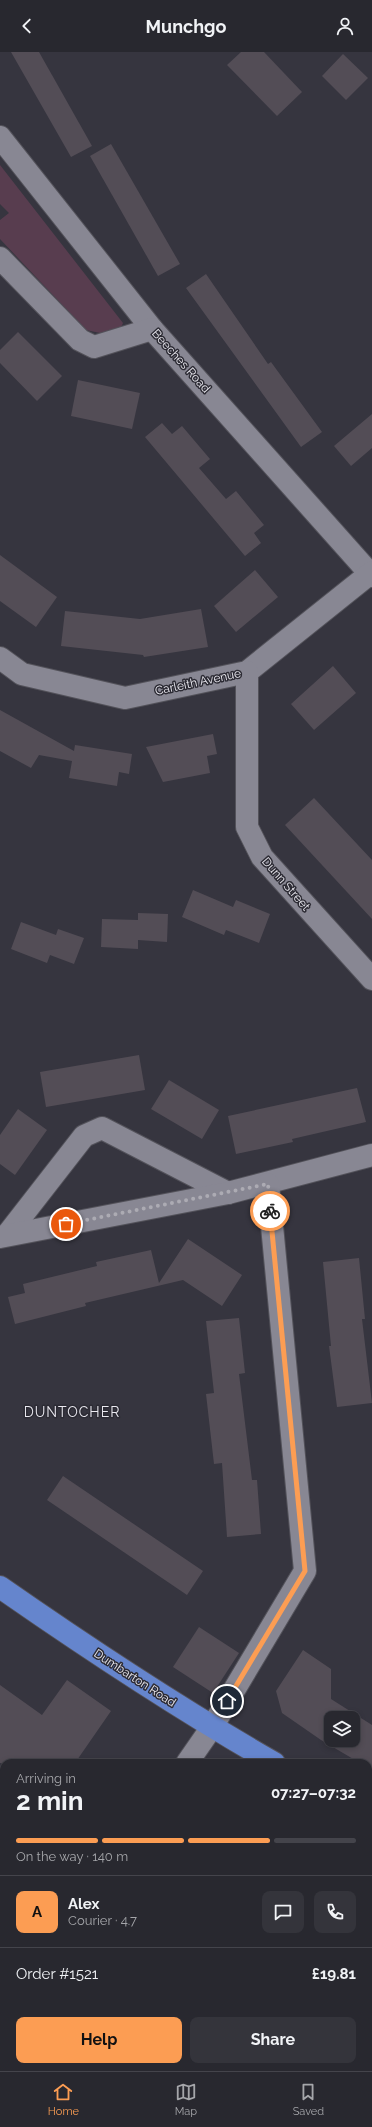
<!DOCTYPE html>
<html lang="en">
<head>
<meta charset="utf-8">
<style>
	:root { --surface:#28282f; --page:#34343b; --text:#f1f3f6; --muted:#a5a6aa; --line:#44444b; --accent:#fc9d53 }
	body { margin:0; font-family:Raleway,sans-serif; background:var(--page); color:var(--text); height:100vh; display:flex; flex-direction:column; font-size:15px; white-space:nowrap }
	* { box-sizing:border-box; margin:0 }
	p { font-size:13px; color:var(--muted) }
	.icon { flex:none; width:22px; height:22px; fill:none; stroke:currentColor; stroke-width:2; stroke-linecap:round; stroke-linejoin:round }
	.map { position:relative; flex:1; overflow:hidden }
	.details { position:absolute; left:0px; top:1707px; width:372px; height:312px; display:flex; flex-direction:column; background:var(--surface); border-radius:12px 12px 0 0; box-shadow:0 2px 6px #0003,0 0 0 1px var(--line) }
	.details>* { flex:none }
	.fabs { position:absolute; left:324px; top:1659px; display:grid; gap:8px }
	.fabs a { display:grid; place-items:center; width:36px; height:36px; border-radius:8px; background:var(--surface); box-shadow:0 2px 6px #0003,0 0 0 1px var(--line); font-size:20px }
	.pin { position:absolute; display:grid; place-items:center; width:34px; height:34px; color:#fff; margin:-17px; border:2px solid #fff; border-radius:50%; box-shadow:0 1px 4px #0007 }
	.courier { position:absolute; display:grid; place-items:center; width:40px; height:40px; margin:-20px; border:3px solid #fc9d53; border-radius:50%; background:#fff; color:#222; box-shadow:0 1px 5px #0007 }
	.summary em { font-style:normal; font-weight:700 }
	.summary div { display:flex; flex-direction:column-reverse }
	.summary { display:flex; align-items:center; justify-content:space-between; height:68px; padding:0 16px }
	h1 { font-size:26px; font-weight:700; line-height:30px }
	.bar { display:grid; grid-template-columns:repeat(4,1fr); gap:6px 4px; align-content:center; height:48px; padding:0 16px }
	.bar i { height:5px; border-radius:3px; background:var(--line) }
	.bar .active { background:var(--accent) }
	.bar p { grid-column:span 4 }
	.line { display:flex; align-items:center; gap:10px; padding:0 16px; border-top:1px solid var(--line) }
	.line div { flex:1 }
	.round { display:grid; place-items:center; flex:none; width:42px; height:42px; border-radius:8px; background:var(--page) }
	.action { display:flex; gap:8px; margin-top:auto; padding:8px 16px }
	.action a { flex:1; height:46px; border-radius:8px; background:var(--accent); color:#111; font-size:16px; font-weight:700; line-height:46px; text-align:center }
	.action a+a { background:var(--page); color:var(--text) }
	header { display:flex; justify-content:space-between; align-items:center; height:52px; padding:0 16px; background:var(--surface); font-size:18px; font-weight:700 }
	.tab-bar { display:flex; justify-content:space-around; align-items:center; height:56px; border-top:1px solid var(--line); background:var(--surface); font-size:11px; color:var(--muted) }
	.tab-bar a { display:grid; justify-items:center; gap:2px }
	.tab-bar .active { color:var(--accent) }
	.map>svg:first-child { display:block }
	.green { fill:#583d4f }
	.building { fill:#534d56; fill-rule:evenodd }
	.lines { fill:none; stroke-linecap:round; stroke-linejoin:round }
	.street-casing { stroke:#53525a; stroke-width:24 }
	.primary-casing { stroke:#53525a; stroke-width:24 }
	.street { stroke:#888793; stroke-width:22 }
	.primary { stroke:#6585cd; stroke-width:22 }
	.done { stroke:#acabb3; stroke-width:4; stroke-dasharray:0 7.2 }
	.route { stroke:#fc9d53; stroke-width:5 }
	.labels { text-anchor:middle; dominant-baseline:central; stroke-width:3; stroke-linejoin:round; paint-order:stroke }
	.street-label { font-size:12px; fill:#ebeaf1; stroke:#2c2b34 }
	.quarter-label { font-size:14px; letter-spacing:1px; fill:#ebeaf1; stroke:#2c2b34 }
</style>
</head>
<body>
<header><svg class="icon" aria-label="back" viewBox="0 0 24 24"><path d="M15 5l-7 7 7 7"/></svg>Munchgo<svg class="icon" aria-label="person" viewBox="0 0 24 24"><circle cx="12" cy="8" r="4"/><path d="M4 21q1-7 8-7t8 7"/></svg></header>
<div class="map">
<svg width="372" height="2019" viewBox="0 0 372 2019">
	<rect width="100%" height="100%" fill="#36353f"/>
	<g class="green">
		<path d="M0 113 123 271 120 278 100 281 86 278 0 187V168L9 161 0 152Z"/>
		<path d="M368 1825 372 1828V2019H328L322 2015H368Z"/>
		<path d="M209 2015H275L281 2019H216Z"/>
	</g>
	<g class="building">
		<path d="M11 0H39L92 94 71 105Z"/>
		<path d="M241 0H264L302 40 277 64 227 13Z"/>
		<path d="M343 2 368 26 346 48 322 24Z"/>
		<path d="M111 92 180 212 158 224 90 104Z"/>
		<path d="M206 222 268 312 271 310 322 380 301 395 186 236Z"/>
		<path d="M18 280 62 324 37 349 0 311V298Z"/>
		<path d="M78 328 140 341 132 377 71 364Z"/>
		<path d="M372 362V396L351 414 334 394Z"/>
		<path d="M162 371 172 382 182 374 210 407 199 416 226 447 236 439 264 473 254 481 261 491 245 504 145 385Z"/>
		<path d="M0 503 57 545 36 575 0 549Z"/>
		<path d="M255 518 278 545 236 580 214 554Z"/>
		<path d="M201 557 208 595 144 605 143 603 61 594 65 559 140 567Z"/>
		<path d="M333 614 356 641 314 678 291 652Z"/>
		<path d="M0 658 74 699 75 693 132 702 129 722 119 720 117 734 69 726 72 709 39 703 31 716 0 699Z"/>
		<path d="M213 682 217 702 207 704 210 721 163 730 146 695Z"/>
		<path d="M314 746 372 808V867L285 773Z"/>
		<path d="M193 838 233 855 236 848 270 862 259 891 226 878 224 883 182 865Z"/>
		<path d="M138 861 168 862 167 890 138 888V897L101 895 102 867 138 868Z"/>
		<path d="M21 870 56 883 58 877 84 886 74 912 50 903 47 911 11 897Z"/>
		<path d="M139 1003 145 1038 46 1055 40 1020Z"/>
		<path d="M169 1028 219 1058 202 1087 151 1057Z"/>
		<path d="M357 1036 366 1070 292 1087 293 1090 236 1102 228 1064Z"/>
		<path d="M18 1057 47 1078 15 1123 0 1112V1083Z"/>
		<path d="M188 1187 242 1223 222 1254 183 1228 85 1251 86 1254 15 1272 8 1245 25 1241 23 1232 97 1214 96 1210 151 1198 159 1231Z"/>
		<path d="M359 1206 365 1267H362L372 1351 337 1355 329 1294H331L323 1210Z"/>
		<path d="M239 1266 245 1321 239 1322 252 1428H257L261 1482 227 1485 222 1411 214 1412 206 1342 214 1341 206 1269Z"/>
		<path d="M63 1424 203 1519 187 1543 47 1448Z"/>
		<path d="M199 1575 239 1601 213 1641 173 1615Z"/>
		<path d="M303 1598 331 1617V1647L372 1673V1718L368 1716V1711H360L321 1688 282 1661 276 1639ZM331 1666H353V1688H331Z"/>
		<path d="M67 1628 111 1659 75 1711H0V1633L42 1663Z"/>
	</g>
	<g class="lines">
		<defs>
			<g id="street">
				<path d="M0 85 152 277 372 524"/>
				<path d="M0 206 80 288 94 295 152 277"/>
				<path d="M0 606 22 622 125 646 247 620 372 520"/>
				<path d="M247 620V775L262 805 372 927"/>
				<path d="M7 1183 84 1084 102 1076 228 1141"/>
				<path d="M0 1185 228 1141 372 1103"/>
				<path d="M187 1711 212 1675 305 1519 268 1132"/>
				<path d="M0 1983 4 1977"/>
				<path d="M151 2015 158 2019"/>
			</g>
			<g id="primary">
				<path d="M0 1535C89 1597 180 1657 274 1711"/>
				<path d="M368 1762 372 1764"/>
			</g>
		</defs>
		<use href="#street" class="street-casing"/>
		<use href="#primary" class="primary-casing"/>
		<use href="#street" class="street"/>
		<use href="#primary" class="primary"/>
	</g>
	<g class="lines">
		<path class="done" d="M66 1172 268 1132 270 1159"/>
		<path class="route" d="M227 1649 305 1519 270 1159"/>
	</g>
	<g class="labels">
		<g class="street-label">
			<text transform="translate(181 309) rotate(48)">Beeches Road</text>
			<text transform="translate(198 630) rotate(-12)">Carleith Avenue</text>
			<text transform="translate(286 832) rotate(49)">Dunn Street</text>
			<text transform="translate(135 1626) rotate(33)">Dumbarton Road</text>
		</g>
		<g class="quarter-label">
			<text x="72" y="1360">DUNTOCHER</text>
		</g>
	</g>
</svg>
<div class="fabs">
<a><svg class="icon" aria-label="layers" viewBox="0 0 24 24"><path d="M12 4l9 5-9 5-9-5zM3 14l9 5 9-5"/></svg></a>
</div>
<div class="pin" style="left:66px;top:1172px;background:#ea580c"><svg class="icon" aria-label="bag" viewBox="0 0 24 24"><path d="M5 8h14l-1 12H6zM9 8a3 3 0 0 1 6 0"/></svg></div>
<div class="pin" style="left:227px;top:1649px;background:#1f2937"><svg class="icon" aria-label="home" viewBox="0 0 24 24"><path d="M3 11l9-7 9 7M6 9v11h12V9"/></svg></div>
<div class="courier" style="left:270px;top:1159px"><svg class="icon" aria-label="bike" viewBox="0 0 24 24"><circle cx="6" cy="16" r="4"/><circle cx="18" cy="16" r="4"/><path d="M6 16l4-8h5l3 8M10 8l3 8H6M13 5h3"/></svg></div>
<section class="details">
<div class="summary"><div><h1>2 min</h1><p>Arriving in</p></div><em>07:27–07:32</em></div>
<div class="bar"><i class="active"></i><i class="active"></i><i class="active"></i><i></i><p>On the way · 140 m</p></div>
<div class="line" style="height:72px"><b class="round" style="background:var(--accent);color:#111">A</b><div><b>Alex</b><p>Courier · 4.7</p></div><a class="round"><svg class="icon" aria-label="chat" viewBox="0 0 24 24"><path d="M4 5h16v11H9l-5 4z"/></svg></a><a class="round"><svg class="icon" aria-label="phone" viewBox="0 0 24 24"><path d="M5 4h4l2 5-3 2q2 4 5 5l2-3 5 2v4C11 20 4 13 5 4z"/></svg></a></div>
<div class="line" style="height:52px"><div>Order #1521</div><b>£19.81</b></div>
<div class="action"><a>Help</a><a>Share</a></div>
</section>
</div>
<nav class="tab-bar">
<a class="active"><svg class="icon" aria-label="home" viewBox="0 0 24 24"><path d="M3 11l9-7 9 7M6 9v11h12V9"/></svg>Home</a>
<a><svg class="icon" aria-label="map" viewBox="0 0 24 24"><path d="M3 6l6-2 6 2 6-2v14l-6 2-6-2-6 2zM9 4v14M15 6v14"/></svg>Map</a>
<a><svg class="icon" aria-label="saved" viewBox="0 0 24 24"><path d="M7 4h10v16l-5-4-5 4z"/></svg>Saved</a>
</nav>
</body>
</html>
